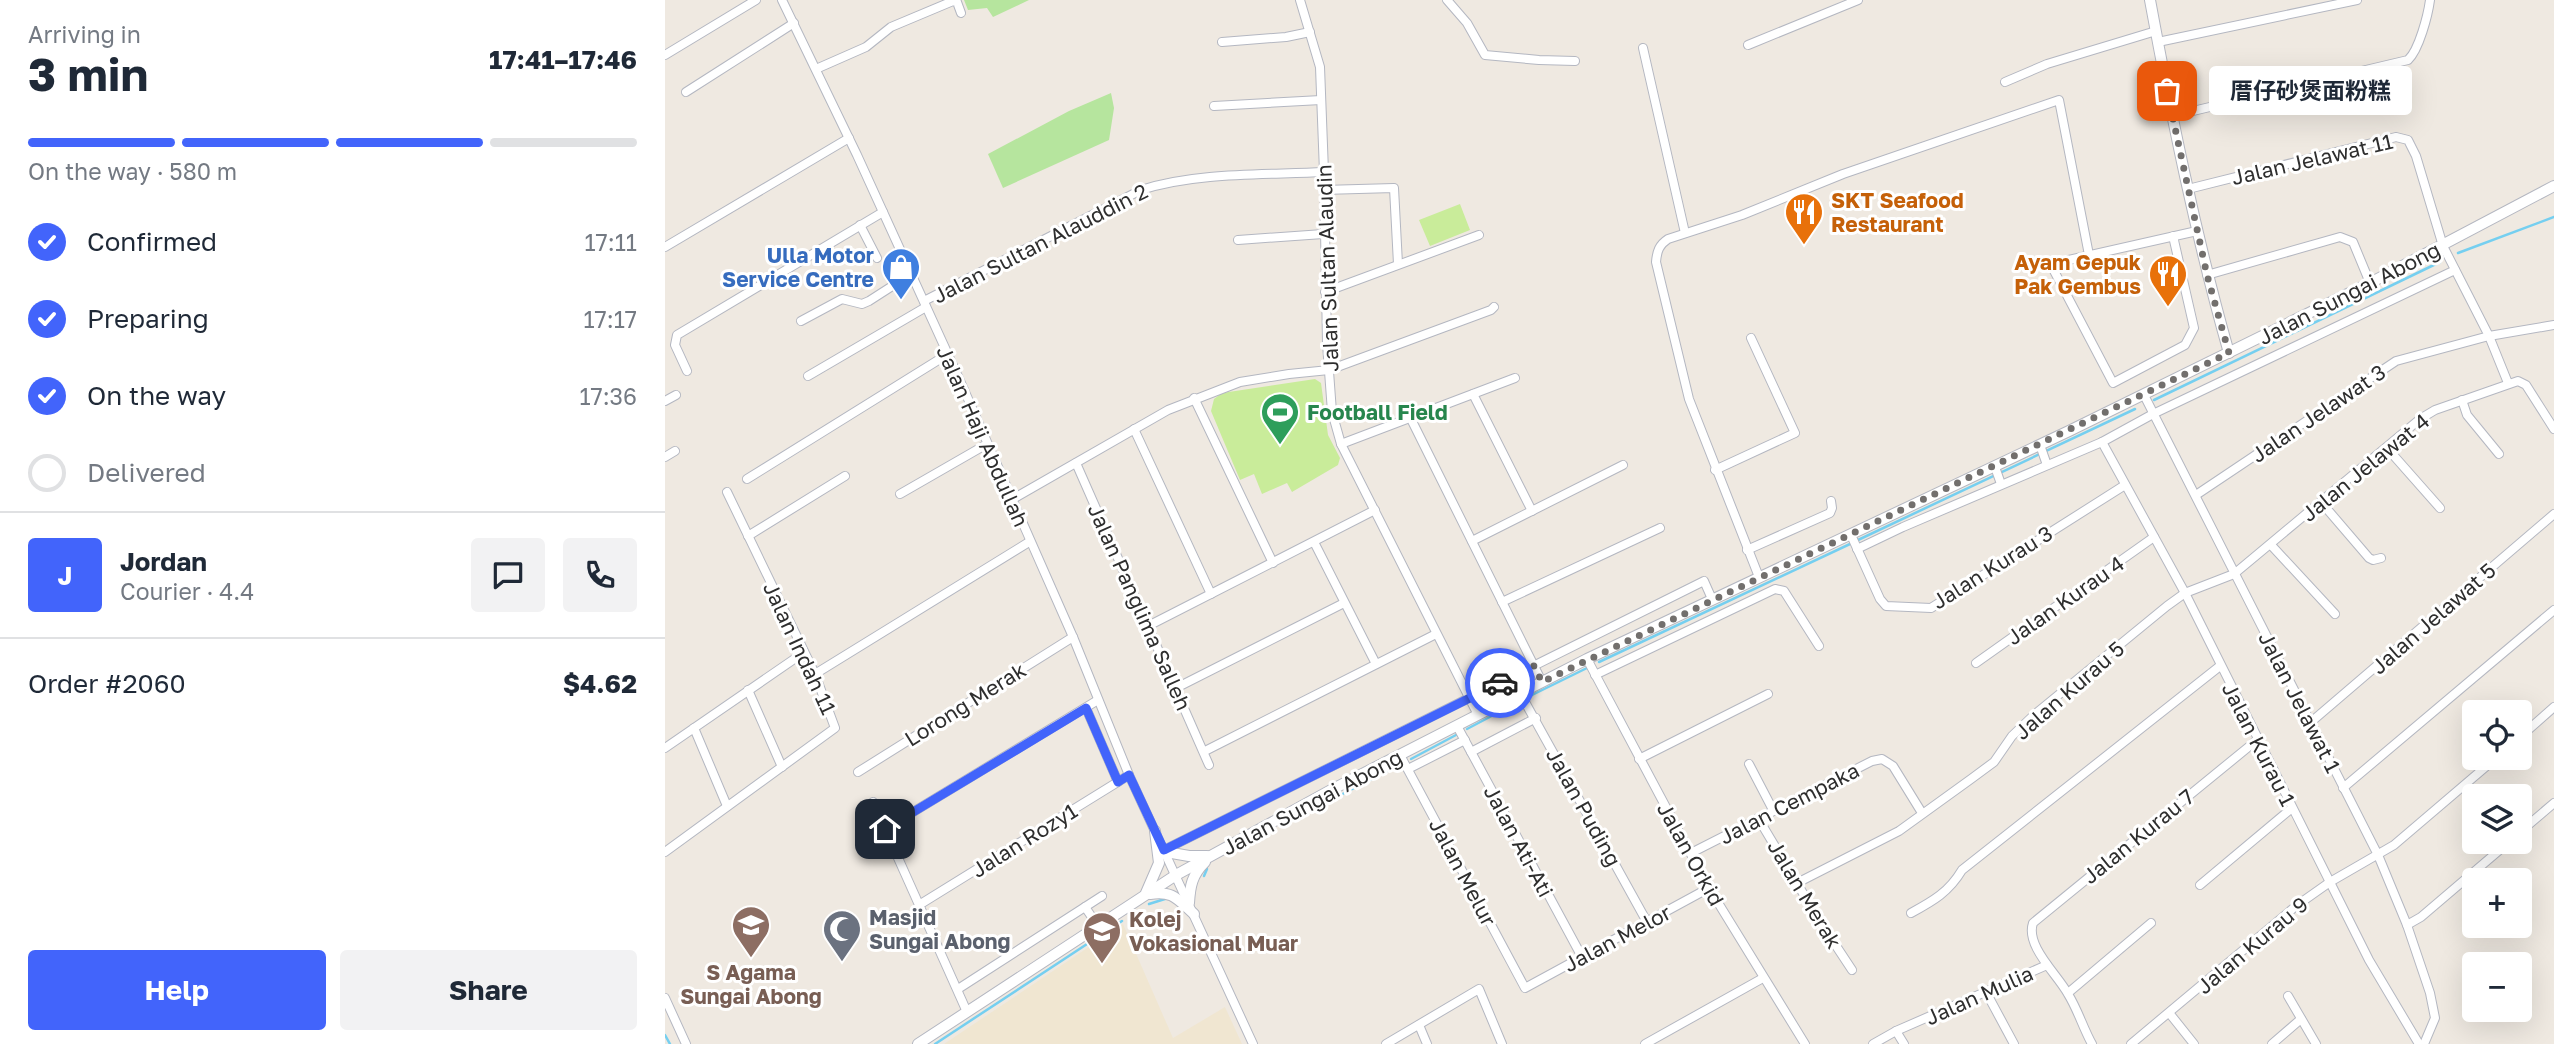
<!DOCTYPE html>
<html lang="en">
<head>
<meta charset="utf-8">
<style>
	:root { --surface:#fff; --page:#f2f2f3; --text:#1f2937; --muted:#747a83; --line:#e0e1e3; --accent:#4264fb }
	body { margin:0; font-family:"Golos Text","Noto Sans SC",sans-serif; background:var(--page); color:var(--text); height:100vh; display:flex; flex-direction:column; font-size:26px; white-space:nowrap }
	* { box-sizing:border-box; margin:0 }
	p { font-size:23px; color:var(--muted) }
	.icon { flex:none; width:38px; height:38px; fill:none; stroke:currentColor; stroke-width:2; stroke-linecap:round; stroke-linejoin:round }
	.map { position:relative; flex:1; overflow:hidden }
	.panel { display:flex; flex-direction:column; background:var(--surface); width:665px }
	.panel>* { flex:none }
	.tools { position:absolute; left:1797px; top:700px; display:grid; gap:14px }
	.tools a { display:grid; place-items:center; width:70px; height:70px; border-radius:7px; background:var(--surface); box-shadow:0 7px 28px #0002; font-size:35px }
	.pin { position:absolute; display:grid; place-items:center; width:60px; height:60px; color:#fff; margin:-30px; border-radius:14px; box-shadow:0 4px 10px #0006 }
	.courier { position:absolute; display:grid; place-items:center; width:70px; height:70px; margin:-35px; border:5px solid #4264fb; border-radius:50%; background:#fff; color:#222; box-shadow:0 2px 9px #0007 }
	.bubble { position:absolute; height:49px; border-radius:7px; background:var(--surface); box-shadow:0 7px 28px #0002; font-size:23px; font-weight:700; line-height:49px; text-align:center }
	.overview em { font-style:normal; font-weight:700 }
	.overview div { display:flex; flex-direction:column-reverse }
	.overview { display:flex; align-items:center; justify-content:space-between; height:119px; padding:0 28px }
	h1 { font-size:46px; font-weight:700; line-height:52px }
	.bar { display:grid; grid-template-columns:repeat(4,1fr); gap:10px 7px; align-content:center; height:84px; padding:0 28px }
	.bar i { height:9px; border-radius:5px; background:var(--line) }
	.bar .active { background:var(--accent) }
	.bar p { grid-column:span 4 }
	.line { display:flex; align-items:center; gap:18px; padding:0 28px; border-top:2px solid var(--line) }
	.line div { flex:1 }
	.round { display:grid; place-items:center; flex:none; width:74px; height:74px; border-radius:7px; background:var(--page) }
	ol { padding:0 28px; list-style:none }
	li { display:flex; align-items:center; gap:21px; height:77px }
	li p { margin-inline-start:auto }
	li .icon { padding:7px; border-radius:50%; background:var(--accent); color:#fff; stroke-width:4 }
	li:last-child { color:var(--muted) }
	li i { width:38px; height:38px; border:4px solid var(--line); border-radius:50% }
	.cta { display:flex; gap:14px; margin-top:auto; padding:14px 28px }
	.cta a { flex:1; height:80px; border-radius:7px; background:var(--accent); color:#fff; font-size:28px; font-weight:700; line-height:80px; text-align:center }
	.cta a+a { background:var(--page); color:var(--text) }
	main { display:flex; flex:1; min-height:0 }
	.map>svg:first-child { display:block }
	.education { fill:#f0e6d1 }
	.green { fill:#b6e59e }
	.pitch { fill:#c9ec9a }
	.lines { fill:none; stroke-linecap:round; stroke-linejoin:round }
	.stream { stroke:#75cff0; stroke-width:2.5 }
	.minor-casing { stroke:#b4b7c1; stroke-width:10 }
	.tertiary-casing { stroke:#b4b7c1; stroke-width:12 }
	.minor { stroke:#fff; stroke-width:8 }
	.tertiary { stroke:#fff; stroke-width:10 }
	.done { stroke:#726f6d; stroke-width:7; stroke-dasharray:0 12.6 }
	.route { stroke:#4264fb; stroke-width:9 }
	.labels { text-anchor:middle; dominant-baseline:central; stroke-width:6; stroke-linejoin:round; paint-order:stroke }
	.street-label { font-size:21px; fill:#2e2e2e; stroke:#fff }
	.food-label { font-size:21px; font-weight:bold; fill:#c56008; stroke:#fff; text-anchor:start }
	.shop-label { font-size:21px; font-weight:bold; fill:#366cbe; stroke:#fff; text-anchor:end }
	.leisure-label { font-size:21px; font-weight:bold; fill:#27864d; stroke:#fff; text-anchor:start }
	.worship-label { font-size:21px; font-weight:bold; fill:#5b616d; stroke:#fff; text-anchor:start }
	.education-label { font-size:21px; font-weight:bold; fill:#785e54; stroke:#fff; text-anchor:start }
</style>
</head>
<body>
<main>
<section class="panel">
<div class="overview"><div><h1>3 min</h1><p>Arriving in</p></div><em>17:41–17:46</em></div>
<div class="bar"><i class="active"></i><i class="active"></i><i class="active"></i><i></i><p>On the way · 580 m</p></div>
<ol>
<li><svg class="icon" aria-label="check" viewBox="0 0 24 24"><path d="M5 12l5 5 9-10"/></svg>Confirmed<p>17:11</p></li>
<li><svg class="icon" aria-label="check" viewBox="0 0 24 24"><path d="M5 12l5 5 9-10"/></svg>Preparing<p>17:17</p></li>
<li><svg class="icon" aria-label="check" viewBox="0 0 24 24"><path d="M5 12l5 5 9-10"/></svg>On the way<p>17:36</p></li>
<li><i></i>Delivered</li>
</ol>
<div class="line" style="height:126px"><b class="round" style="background:var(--accent);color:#fff">J</b><div><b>Jordan</b><p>Courier · 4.4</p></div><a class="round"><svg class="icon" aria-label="chat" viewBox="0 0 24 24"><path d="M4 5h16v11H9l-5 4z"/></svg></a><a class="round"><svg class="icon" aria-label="phone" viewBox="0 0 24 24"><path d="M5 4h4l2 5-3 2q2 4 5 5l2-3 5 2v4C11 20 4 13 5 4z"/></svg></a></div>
<div class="line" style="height:91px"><div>Order #2060</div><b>$4.62</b></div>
<div class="cta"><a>Help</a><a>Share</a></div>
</section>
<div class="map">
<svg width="1889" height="1044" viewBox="0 0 1889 1044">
	<rect width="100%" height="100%" fill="#efe9e1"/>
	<path class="education" d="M458 924 508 1038 560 1007 577 1044H279Z"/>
	<g class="green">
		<path d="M299 0H364L328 17 322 8 303 10Z"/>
		<path d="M446 93 449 108 444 140 338 188 323 154 404 111Z"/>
	</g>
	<g class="pitch">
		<path d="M795 204 805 230 765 246 754 220Z"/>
		<path d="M650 379 656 383 663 435 675 458 673 465 627 492 622 483 597 494 589 474 575 480 546 411 549 399 557 393Z"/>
	</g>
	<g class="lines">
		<g class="stream">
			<path d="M1793 253 1889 217"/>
			<path d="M1489 400 1775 262"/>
			<path d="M1193 540 1470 409"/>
			<path d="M934 662 1185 544"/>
			<path d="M865 696 922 668"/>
			<path d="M802 729 853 702"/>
			<path d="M746 759 791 735"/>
			<path d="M662 802 732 766"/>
			<path d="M539 876 542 869"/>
			<path d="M484 904 503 898"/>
			<path d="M0 1035 5 1044"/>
			<path d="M270 1044 457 921"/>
		</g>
		<defs>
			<g id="minor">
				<path d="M117 0 192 155 296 383 408 637 464 775 588 1044"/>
				<path d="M635 0 655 67 659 172 662 344 667 412 676 444 813 715"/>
				<path d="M782 0 802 23 820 55 874 60 910 61"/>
				<path d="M557 42 621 37 645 32"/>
				<path d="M1493 42 1692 0"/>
				<path d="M1083 45 1193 0"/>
				<path d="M978 48 1020 233"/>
				<path d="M0 55 91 0"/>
				<path d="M151 69 201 47 226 27 288 1 292 2 296 13"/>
				<path d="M1340 82 1382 64 1491 31"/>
				<path d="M21 92 129 23"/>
				<path d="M549 106 656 100"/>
				<path d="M1507 116 1743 60C1754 50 1763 15 1765 0"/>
				<path d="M1523 189 1731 137 1743 140 1751 156 1778 246 1824 336 1843 383"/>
				<path d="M658 190 729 188 733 264"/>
				<path d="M195 225 212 258"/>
				<path d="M1508 236 1529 328 1520 345 1448 383 1387 267 1390 263 1532 231"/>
				<path d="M573 240 658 234"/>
				<path d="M0 247 184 138"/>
				<path d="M1542 275 1675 237 1688 242 1705 283"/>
				<path d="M660 292 814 235"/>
				<path d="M259 301 476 190C531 172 601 175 659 172"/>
				<path d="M136 321 177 299 197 304 204 301 246 274"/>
				<path d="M22 371 10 345 12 335 218 212"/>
				<path d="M143 376 261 307"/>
				<path d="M808 394 867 511"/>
				<path d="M1479 395 1713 855 1742 925 1765 993 1770 1018 1759 1044"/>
				<path d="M529 398 608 563"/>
				<path d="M1797 400 1802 415 1834 454"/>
				<path d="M0 401 11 395"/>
				<path d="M745 417 877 682"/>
				<path d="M469 429 546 594"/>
				<path d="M1437 442 1520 593 1704 960 1754 1044"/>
				<path d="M676 444 850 378"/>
				<path d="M1375 445 1382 465"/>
				<path d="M1722 448 1775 508"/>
				<path d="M0 457 10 451"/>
				<path d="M411 463 544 765"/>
				<path d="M1330 467 1336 484"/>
				<path d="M1050 470 1130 433 1086 338"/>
				<path d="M82 479 283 354"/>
				<path d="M235 494 322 444"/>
				<path d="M1531 495 1731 361 1824 336 1889 325"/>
				<path d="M346 500 503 410 575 382 624 374 664 370 826 310 829 307"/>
				<path d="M1656 502 1704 558 1708 560 1716 558"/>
				<path d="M1186 535 1215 599 1221 606 1266 608 1460 485"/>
				<path d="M83 536 180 476"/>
				<path d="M807 541 958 465"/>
				<path d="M649 542 711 664"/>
				<path d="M1606 545 1670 614"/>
				<path d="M1192 549 1238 527 1437 442 1488 414 1790 270"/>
				<path d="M1082 550 1165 513 1167 508 1166 501"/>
				<path d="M1094 577 1024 399 991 262C992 251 994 245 1003 239L1077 215 1178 174 1394 100 1424 255"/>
				<path d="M837 602 995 528"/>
				<path d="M483 626 710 510"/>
				<path d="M922 659 1044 888 1140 1044"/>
				<path d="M1311 663 1489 537"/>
				<path d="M150 674 364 542"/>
				<path d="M930 675 1110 589 1119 591 1154 646"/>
				<path d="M511 688 679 603"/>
				<path d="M83 690 117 767"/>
				<path d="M855 693 982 922"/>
				<path d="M421 708 453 782"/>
				<path d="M1646 722 1889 514"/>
				<path d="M792 726 917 957"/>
				<path d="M29 728 62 806"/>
				<path d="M1855 737 1889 707"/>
				<path d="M0 748 138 653"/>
				<path d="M540 751 771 634"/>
				<path d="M806 752 871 718"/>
				<path d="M735 755 860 988 1044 888"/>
				<path d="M974 759 1103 694"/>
				<path d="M1084 764 1108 810"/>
				<path d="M743 769 800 740"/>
				<path d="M193 772 408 637"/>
				<path d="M1678 788 1889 610"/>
				<path d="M208 802 302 1012"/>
				<path d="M1093 818 1154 920 1187 970"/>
				<path d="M220 829 433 700"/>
				<path d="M1855 832 1889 803"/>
				<path d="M499 850 1039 581 1047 599"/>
				<path d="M0 852 170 728 150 674 62 492"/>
				<path d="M1026 853 1207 761 1217 759 1228 766 1257 813"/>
				<path d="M1132 883 1234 831 1306 779 1329 762 1347 736 1369 715 1502 606 1520 593 1569 574 1755 419 1770 410 1853 381 1861 385 1889 429"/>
				<path d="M1535 885 1627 808"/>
				<path d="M254 905 464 775"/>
				<path d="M420 907 433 926"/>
				<path d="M1246 913C1268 901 1284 892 1297 870L1555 666"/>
				<path d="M1742 925 1756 917 1844 842"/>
				<path d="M293 989 437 896"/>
				<path d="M1321 992 1349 1044"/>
				<path d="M1403 993 1486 923"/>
				<path d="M1623 996 1651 1044"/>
				<path d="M0 998 21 1044"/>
				<path d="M1505 1014 1529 1044"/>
				<path d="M754 1025 762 1044"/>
				<path d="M1231 1031 1239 1044"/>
				<path d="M721 1044 814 989 837 1044"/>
				<path d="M980 1044 1098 978"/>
				<path d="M1208 1044 1231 1031 1382 965"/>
				<path d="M1427 1044C1418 1028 1413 1010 1403 994 1393 975 1360 946 1368 923L1592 740"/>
				<path d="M1466 1044 1631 906 1665 882 1729 845 1831 758"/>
				<path d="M1607 1044 1636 1019"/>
			</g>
			<g id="tertiary">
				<path d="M1485 0C1507 119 1531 237 1564 353"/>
				<path d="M501 852 524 856H542"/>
				<path d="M481 893 494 863 490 831"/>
				<path d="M485 894C508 890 513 900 529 914"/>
				<path d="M524 903C525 886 527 875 540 862"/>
				<path d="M253 1044 511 875 668 789 922 659 1404 431 1705 283 1889 186"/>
			</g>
		</defs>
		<use href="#minor" class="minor-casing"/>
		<use href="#tertiary" class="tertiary-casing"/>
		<use href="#minor" class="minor"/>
		<use href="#tertiary" class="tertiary"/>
	</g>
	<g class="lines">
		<path class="done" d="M835 683 869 666 877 682 1564 353 1542 275 1502 91"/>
		<path class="route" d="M220 829 421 708 453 782 464 775 499 850 835 683"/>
	</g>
	<defs>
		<symbol id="restaurant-pin" viewBox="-11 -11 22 30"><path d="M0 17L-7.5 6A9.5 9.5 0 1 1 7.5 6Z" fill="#e8710a" stroke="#fff"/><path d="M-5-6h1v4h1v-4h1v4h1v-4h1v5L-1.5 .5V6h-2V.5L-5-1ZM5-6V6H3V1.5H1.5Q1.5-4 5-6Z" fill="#fff"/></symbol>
		<symbol id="shop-pin" viewBox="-11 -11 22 30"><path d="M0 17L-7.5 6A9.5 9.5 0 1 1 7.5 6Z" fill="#3f7fe0" stroke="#fff"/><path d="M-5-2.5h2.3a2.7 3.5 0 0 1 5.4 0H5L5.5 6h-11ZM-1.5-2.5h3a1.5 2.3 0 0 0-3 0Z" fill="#fff"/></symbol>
		<symbol id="stadium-pin" viewBox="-11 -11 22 30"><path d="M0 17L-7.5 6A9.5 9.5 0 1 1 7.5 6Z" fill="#2e9e5b" stroke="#fff"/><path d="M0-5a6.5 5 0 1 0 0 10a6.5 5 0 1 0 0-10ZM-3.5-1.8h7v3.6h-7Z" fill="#fff"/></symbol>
		<symbol id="school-pin" viewBox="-11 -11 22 30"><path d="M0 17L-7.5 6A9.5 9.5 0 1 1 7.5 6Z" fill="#8d6e63" stroke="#fff"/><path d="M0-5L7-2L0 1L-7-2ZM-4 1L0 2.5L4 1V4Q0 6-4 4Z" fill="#fff"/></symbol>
		<symbol id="mosque-pin" viewBox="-11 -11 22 30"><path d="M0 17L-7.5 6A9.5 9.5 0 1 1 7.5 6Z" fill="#6b7280" stroke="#fff"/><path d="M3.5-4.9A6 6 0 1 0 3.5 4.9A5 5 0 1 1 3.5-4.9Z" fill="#fff"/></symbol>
		<symbol id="university-pin" viewBox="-11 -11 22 30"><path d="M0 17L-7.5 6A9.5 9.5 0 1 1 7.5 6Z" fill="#8d6e63" stroke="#fff"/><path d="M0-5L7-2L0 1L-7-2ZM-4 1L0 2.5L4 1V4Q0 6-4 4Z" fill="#fff"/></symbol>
	</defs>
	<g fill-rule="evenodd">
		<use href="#restaurant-pin" x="1117" y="190" width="44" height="60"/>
		<use href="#shop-pin" x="214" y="245" width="44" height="60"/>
		<use href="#restaurant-pin" x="1481" y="252" width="44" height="60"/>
		<use href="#stadium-pin" x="593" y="390" width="44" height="60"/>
		<use href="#school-pin" x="64" y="903" width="44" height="60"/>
		<use href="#mosque-pin" x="155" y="907" width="44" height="60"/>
		<use href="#university-pin" x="415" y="909" width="44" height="60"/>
	</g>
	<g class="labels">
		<g class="street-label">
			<text transform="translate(1647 159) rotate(-13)">Jalan Jelawat 11</text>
			<text transform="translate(375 243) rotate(-27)">Jalan Sultan Alauddin 2</text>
			<text transform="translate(662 268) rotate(-92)">Jalan Sultan Alaudin</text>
			<text transform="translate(1684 293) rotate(-27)">Jalan Sungai Abong</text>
			<text transform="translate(1653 413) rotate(-34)">Jalan Jelawat 3</text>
			<text transform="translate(318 436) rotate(66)">Jalan Haji Abdullah</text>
			<text transform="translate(1700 467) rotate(-39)">Jalan Jelawat 4</text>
			<text transform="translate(1327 567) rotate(-32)">Jalan Kurau 3</text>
			<text transform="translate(1400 600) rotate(-35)">Jalan Kurau 4</text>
			<text transform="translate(475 607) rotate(66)">Jalan Panglima Salleh</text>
			<text transform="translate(1768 618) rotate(-41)">Jalan Jelawat 5</text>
			<text transform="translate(135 648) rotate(65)">Jalan Indah 11</text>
			<text transform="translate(1404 690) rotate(-41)">Jalan Kurau 5</text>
			<text transform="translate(1635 702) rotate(63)">Jalan Jelawat 1</text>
			<text transform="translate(300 704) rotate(-32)">Lorong Merak</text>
			<text transform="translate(1594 744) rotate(63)">Jalan Kurau 1</text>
			<text transform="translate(647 802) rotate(-28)">Jalan Sungai Abong</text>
			<text transform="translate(1124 803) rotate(-27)">Jalan Cempaka</text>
			<text transform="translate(919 807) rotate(61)">Jalan Puding</text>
			<text transform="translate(1473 836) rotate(-39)">Jalan Kurau 7</text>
			<text transform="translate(359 840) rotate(-32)">Jalan Rozy1</text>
			<text transform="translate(854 841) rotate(62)">Jalan Ati-Ati</text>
			<text transform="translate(1026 854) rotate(61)">Jalan Orkid</text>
			<text transform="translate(798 872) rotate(62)">Jalan Melur</text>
			<text transform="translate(1140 894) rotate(59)">Jalan Merak</text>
			<text transform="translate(952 938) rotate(-28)">Jalan Melor</text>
			<text transform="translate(1587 945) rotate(-40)">Jalan Kurau 9</text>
			<text transform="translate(1314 995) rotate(-24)">Jalan Mulia</text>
		</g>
		<g class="food-label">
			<text x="1166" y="200">SKT Seafood<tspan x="1166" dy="24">Restaurant</tspan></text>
			<text x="1476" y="262" text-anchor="end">Ayam Gepuk<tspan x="1476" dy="24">Pak Gembus</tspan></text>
		</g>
		<g class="shop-label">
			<text x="209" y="255">Ulla Motor<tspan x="209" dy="24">Service Centre</tspan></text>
		</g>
		<g class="leisure-label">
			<text x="642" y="412">Football Field</text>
		</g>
		<g class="worship-label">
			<text x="204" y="917">Masjid<tspan x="204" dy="24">Sungai Abong</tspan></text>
		</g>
		<g class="education-label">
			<text x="464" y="919">Kolej<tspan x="464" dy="24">Vokasional Muar</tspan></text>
			<text x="86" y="972" text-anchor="middle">S Agama<tspan x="86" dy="24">Sungai Abong</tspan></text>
		</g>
	</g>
</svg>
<div class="tools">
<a><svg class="icon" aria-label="locate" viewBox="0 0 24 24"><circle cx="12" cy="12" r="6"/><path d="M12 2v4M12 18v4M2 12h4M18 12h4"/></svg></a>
<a><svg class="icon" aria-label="layers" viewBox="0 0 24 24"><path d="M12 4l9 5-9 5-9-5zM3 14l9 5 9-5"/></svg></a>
<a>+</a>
<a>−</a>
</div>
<div class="pin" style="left:1502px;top:91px;background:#ea580c"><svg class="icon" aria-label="bag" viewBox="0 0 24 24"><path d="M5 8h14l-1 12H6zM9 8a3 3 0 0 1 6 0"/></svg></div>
<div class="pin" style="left:220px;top:829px;background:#1f2937"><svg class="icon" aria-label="home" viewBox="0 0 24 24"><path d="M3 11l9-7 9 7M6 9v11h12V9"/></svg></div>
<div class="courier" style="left:835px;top:683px"><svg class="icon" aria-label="car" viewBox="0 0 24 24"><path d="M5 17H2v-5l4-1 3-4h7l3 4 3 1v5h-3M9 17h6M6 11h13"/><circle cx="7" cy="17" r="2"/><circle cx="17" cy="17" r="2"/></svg></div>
<div class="bubble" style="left:1544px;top:66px;width:203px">厝仔砂煲面粉糕</div>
</div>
</main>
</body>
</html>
